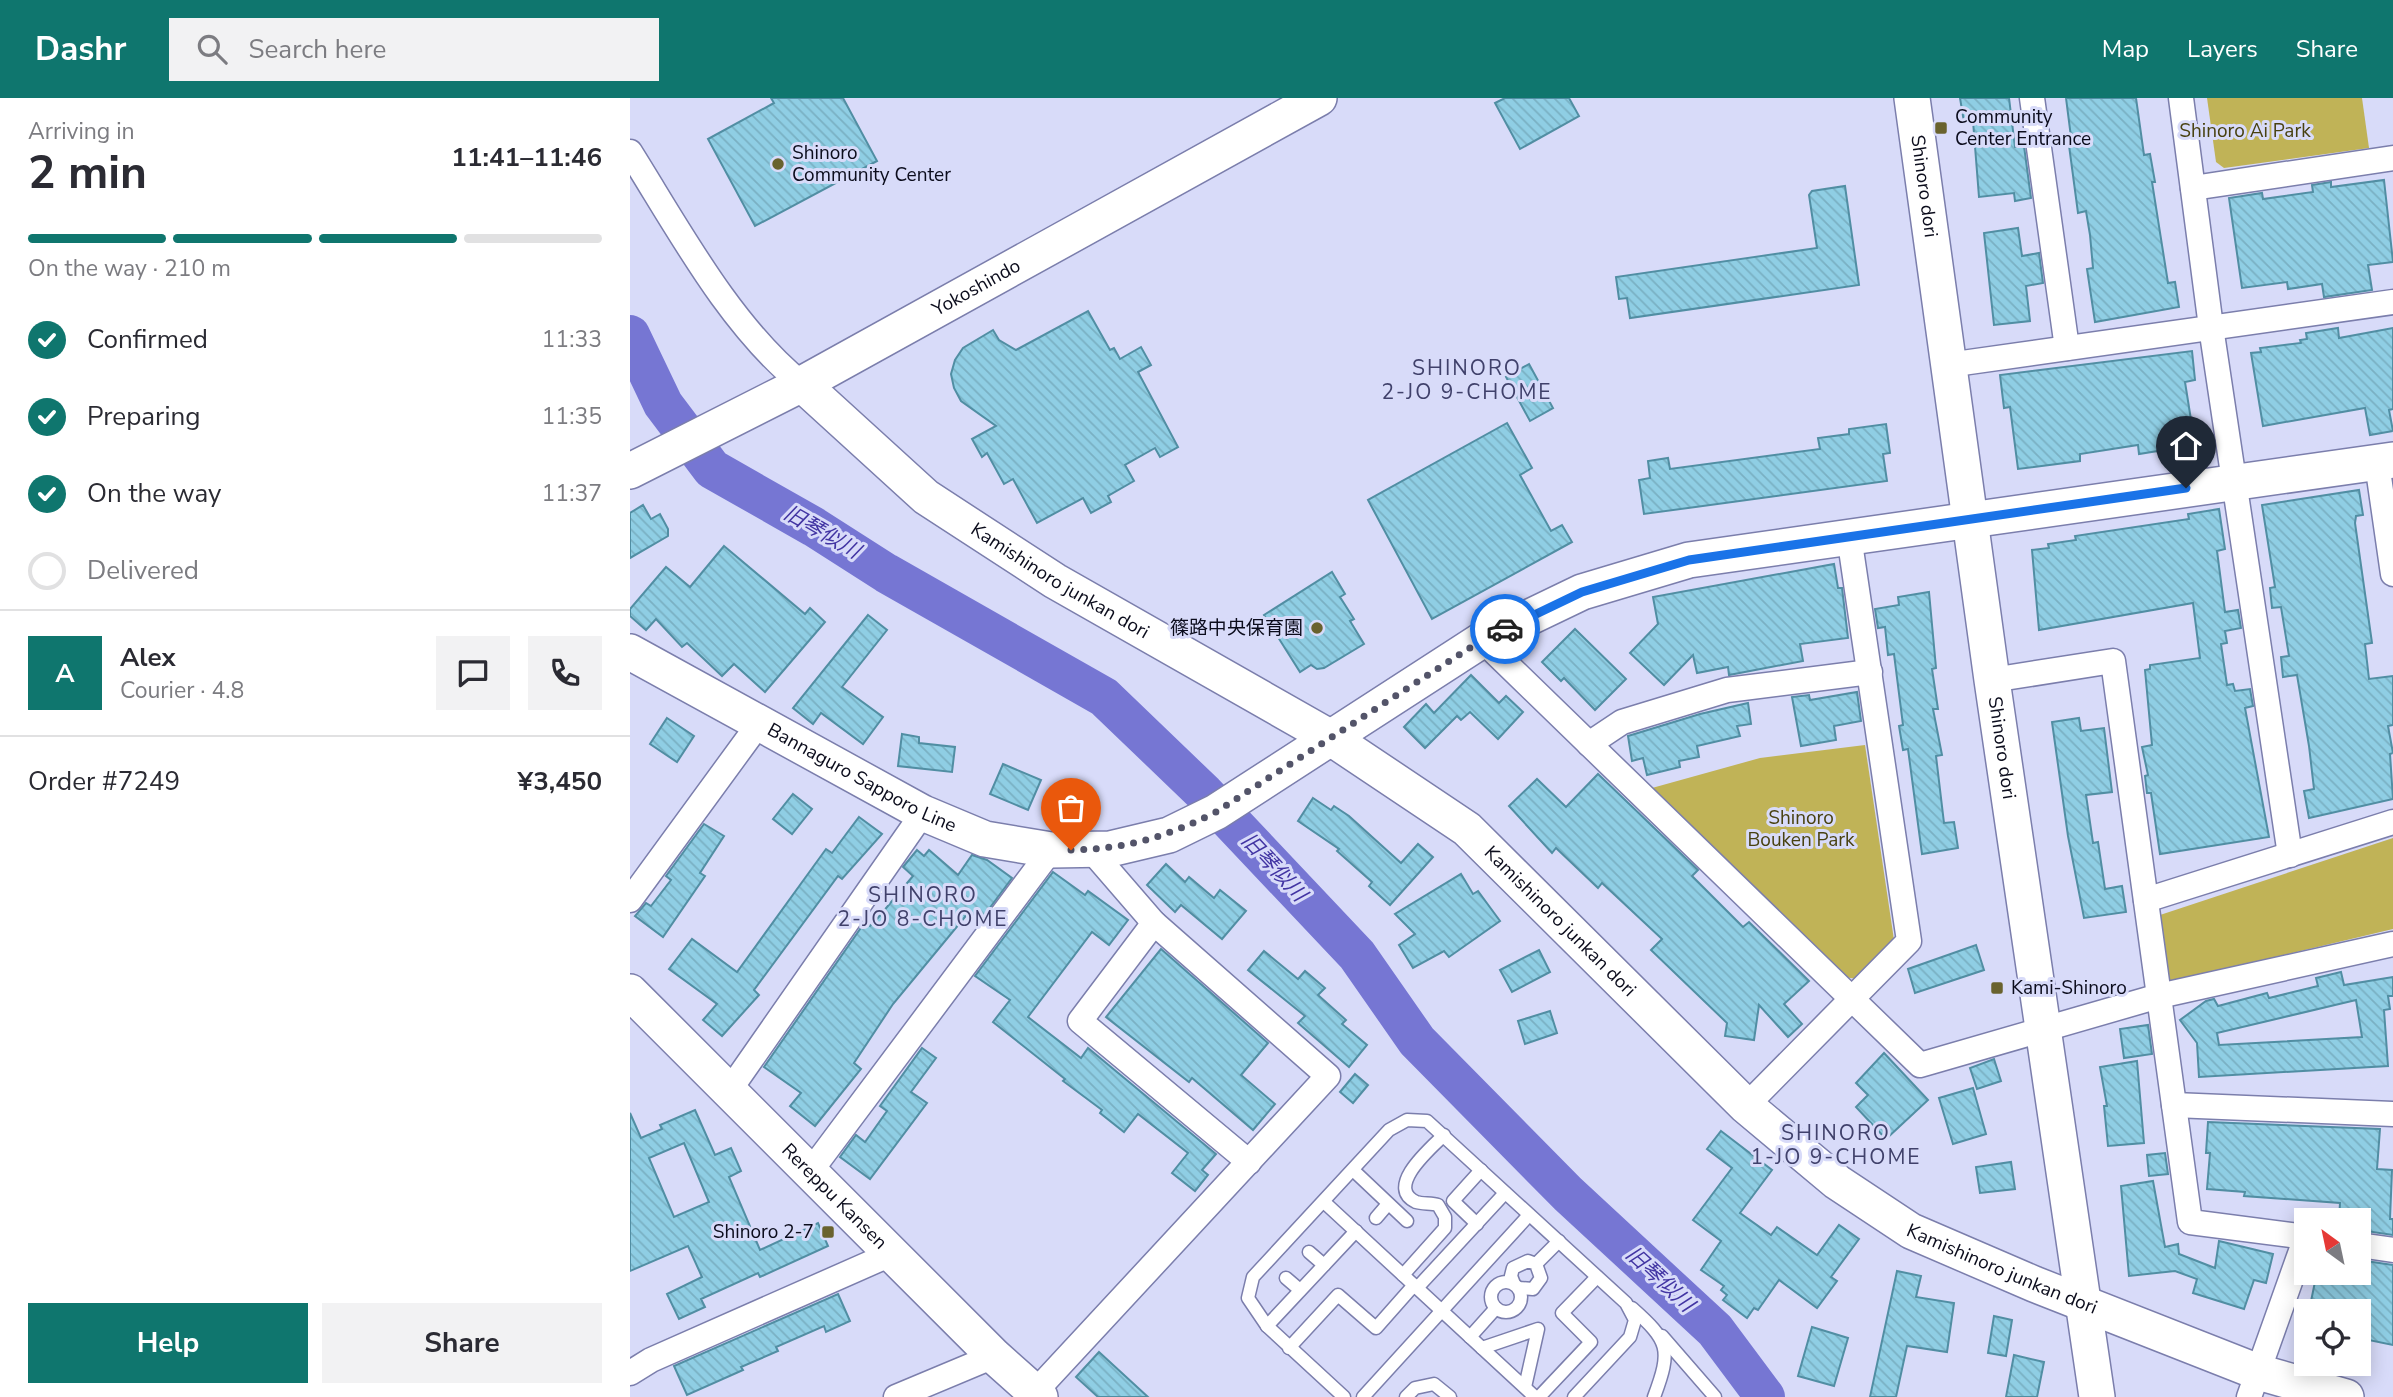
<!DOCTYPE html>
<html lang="en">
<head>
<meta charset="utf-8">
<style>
	:root { --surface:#fff; --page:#f2f2f3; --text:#2b2b33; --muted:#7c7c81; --line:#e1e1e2; --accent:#0f766e }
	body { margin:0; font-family:"Nunito Sans","Noto Sans JP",sans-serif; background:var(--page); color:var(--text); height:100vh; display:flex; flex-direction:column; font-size:26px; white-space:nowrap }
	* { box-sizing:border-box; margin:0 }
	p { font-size:23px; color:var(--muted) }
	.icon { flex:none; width:38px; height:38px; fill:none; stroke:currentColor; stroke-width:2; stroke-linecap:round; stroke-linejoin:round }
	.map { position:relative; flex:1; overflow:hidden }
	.drawer { display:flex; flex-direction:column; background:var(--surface); width:630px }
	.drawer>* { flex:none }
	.needle { width:46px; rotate:327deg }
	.tools { position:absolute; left:1664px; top:1110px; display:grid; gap:14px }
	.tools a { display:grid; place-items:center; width:77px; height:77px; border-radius:0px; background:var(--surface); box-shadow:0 4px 18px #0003; font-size:35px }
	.pin { position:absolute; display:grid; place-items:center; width:60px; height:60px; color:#fff; margin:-72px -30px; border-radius:50% 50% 50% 0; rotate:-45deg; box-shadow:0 0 7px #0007 }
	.pin .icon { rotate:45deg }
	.courier { position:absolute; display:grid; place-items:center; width:70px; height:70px; margin:-35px; border:5px solid #1a73e8; border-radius:50%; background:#fff; color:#222; box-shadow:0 2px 9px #0007 }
	.head em { font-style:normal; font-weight:700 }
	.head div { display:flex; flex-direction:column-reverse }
	.head { display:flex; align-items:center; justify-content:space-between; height:119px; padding:0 28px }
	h1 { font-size:46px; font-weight:700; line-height:52px }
	.bar { display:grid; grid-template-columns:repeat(4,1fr); gap:10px 7px; align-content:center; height:84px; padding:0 28px }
	.bar i { height:9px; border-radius:5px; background:var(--line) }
	.bar .active { background:var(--accent) }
	.bar p { grid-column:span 4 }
	.line { display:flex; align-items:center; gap:18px; padding:0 28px; border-top:2px solid var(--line) }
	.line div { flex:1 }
	.round { display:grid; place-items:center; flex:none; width:74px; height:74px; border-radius:0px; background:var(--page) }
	ol { padding:0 28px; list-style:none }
	li { display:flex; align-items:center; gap:21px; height:77px }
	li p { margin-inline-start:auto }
	li .icon { padding:7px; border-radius:50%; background:var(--accent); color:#fff; stroke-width:4 }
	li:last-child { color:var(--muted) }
	li i { width:38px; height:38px; border:4px solid var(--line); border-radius:50% }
	.action { display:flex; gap:14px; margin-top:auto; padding:14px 28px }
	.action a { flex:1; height:80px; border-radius:0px; background:var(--accent); color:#fff; font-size:28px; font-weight:700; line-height:80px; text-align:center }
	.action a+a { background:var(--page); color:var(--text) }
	header { display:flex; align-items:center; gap:42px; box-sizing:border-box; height:98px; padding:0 35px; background:var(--accent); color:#fff }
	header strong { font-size:33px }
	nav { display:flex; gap:38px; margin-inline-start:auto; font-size:24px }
	.search { width:490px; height:63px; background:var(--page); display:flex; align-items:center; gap:18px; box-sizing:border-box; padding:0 24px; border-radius:0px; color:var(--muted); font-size:26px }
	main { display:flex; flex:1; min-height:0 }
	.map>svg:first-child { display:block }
	.green { fill:#c0b357 }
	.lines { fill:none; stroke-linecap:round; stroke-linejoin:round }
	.river { stroke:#7676d3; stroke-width:40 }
	.building { fill:url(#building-back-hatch); stroke:#518ea3; stroke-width:2; fill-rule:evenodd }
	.lane-casing { stroke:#7b7eac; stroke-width:15 }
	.street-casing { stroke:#7b7eac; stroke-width:27 }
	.secondary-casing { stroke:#7b7eac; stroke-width:38 }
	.lane { stroke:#fff; stroke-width:12 }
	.street { stroke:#fff; stroke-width:24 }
	.secondary { stroke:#fff; stroke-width:35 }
	.done { stroke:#535469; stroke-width:7; stroke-dasharray:0 12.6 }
	.route { stroke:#1a73e8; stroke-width:9 }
	.poi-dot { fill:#69622e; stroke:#d8dbf9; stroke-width:2.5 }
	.labels { text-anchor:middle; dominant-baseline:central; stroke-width:6; stroke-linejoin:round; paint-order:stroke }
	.poi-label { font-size:19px; fill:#0b0c1c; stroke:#d8dbf9; text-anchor:start }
	.park-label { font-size:19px; fill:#484110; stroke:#d8dbf9 }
	.street-label { font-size:19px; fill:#0b0c1c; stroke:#d8dbf9 }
	.neighbourhood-label { font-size:21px; letter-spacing:2px; fill:#40416b; stroke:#d8dbf9 }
	.water-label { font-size:21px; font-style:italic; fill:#4235a3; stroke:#d8dbf9 }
</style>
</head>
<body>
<header>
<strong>Dashr</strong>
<div class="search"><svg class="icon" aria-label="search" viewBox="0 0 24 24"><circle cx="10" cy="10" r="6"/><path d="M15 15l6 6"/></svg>Search here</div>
<nav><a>Map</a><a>Layers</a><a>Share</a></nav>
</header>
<main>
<section class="drawer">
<div class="head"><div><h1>2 min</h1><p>Arriving in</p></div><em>11:41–11:46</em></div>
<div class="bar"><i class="active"></i><i class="active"></i><i class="active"></i><i></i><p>On the way · 210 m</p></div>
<ol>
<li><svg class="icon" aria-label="check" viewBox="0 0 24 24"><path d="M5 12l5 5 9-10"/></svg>Confirmed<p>11:33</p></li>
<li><svg class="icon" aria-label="check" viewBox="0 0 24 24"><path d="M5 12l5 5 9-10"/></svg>Preparing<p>11:35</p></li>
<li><svg class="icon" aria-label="check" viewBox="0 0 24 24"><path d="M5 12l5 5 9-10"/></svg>On the way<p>11:37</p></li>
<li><i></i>Delivered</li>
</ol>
<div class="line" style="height:126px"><b class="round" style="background:var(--accent);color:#fff">A</b><div><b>Alex</b><p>Courier · 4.8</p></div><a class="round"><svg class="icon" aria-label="chat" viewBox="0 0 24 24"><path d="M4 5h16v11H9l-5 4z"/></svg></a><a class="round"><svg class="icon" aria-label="phone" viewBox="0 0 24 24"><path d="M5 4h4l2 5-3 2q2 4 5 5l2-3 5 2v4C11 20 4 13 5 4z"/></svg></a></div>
<div class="line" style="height:91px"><div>Order #7249</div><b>¥3,450</b></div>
<div class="action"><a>Help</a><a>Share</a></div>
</section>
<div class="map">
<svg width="1763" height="1299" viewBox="0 0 1763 1299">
	<defs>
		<pattern id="building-back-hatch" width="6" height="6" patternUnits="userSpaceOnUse" patternTransform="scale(1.75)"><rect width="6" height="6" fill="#8fcee4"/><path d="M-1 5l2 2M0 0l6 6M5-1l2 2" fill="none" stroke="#7ab0c3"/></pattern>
	</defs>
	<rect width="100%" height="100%" fill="#d8dbf9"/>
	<g class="green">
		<path d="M1577 0H1732L1739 50 1594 70 1586 64Z"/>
		<path d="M1235 647 1264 842 1227 881 1214 879 1022 690 1130 660Z"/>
		<path d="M1763 740V831L1537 885 1527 818Z"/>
	</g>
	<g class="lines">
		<path class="river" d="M0 237 33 306 82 371 184 429 256 475 474 599 574 695 727 857 787 943 938 1096 1085 1232 1135 1299"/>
	</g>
	<g class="building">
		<path d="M141 0H213L247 63 125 128 78 41 144 5Z"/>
		<path d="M875 0H939L949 18 890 51 865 5Z"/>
		<path d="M1330 0H1379L1385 49 1394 48 1401 100 1385 103 1384 95 1349 99 1343 23 1334 24Z"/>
		<path d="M1436 0H1506L1514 57 1520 56 1525 84H1522L1538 185 1545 184 1549 209 1465 224 1457 171 1463 170 1460 137 1456 113 1448 115 1438 40 1441 39Z"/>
		<path d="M1754 82 1763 164 1738 167 1742 192 1694 199 1692 186 1658 191 1657 184 1612 190 1599 100 1632 95 1633 101 1683 94 1682 87 1701 84V89Z"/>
		<path d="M1215 88 1229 187 1000 220 997 200 989 201 986 179 1187 150 1179 97 1182 93Z"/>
		<path d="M1388 130 1392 158 1409 155 1413 185 1396 188 1400 223 1364 227 1354 135Z"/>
		<path d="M458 213 480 252 484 250 490 261 511 249 521 267 508 274 548 349 530 359 525 350 495 367 504 383 478 398 481 404 461 415 453 400 407 425 383 381 374 386 357 355 352 359 342 341 366 328 331 303 324 290 321 276 325 262 333 250 363 232 369 242 386 252Z"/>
		<path d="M1708 230 1709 240 1763 230V311L1759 312 1763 333 1740 337 1735 310 1633 328 1621 255 1631 254 1630 250 1671 245 1670 242 1677 241 1676 235Z"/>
		<path d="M1562 253 1565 282 1555 284 1565 347 1509 356 1508 347 1450 356V363L1388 371 1380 309 1374 310 1370 277Z"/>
		<path d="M899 266 923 310 900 323 876 279Z"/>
		<path d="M877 325 902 370 890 377 921 433 932 427 942 444 802 521 738 402Z"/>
		<path d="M1256 326 1260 355 1253 356 1257 383 1014 416 1009 382 1020 380 1018 363 1038 360 1040 371 1190 351 1188 340 1219 336V331Z"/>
		<path d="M1729 392 1733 417 1726 418 1725 425 1742 545 1735 546 1739 581 1763 578V627L1758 628 1763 655 1760 656 1763 701 1679 720 1674 693 1684 691 1679 648 1667 577 1653 579 1651 559 1659 558 1651 509 1642 510 1640 490 1645 489 1632 407Z"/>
		<path d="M13 407 21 421 30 416 38 431V438L0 460V415Z"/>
		<path d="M1589 411 1595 451 1587 453 1595 514 1608 512 1611 530 1595 533 1597 545 1591 546 1597 587 1603 586 1605 593 1620 591 1623 608 1615 610 1639 739 1530 756 1521 695H1517L1515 678 1518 677 1512 649 1522 647 1515 572 1520 571V567L1570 560 1563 505 1409 532 1402 452 1419 450 1418 446 1446 442 1445 438 1559 421 1558 416Z"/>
		<path d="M94 448 175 516 180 510 195 524 135 594 104 566 92 578 57 545 52 549 26 521 16 532 0 518V511L36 469 60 489Z"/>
		<path d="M1204 466 1208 490H1212L1218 540 1170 546 1173 563 1099 577 1098 569 1067 575 1063 557 1034 587 1000 555 1028 526 1023 499Z"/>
		<path d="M702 474 715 496 710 499 724 521 720 523 734 546 694 570 687 571 681 567 670 574 634 517Z"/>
		<path d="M1299 494 1306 570 1302 571 1308 611H1303L1312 657 1306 658 1314 725 1324 724 1328 750 1292 756 1278 651 1273 652 1269 628 1273 627 1264 556 1258 557 1255 529 1248 530 1245 511 1269 507 1268 499Z"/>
		<path d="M238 517 257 532 212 589 253 619 233 646 191 615 183 626 163 610Z"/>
		<path d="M945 531 996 581 965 612 934 580 931 583 912 564Z"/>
		<path d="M841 577 869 605 876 598 893 614 868 641 840 614 831 622 827 618 795 650 774 629 796 606 804 615Z"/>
		<path d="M1227 594 1231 623 1204 628 1206 642 1171 648 1162 599 1179 597 1180 602Z"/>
		<path d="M1118 605 1121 626 1107 628 1110 638 1067 648 1069 659 1049 663 1050 669 1017 677 1013 660 1002 663 998 638 1070 616Z"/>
		<path d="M37 620 64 638 47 664 20 646Z"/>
		<path d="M1449 620 1451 633 1474 630 1482 694 1456 697 1463 745 1468 744 1475 791 1492 788 1496 814 1454 820 1438 738 1422 624Z"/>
		<path d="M272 636 289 639V645L325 649 322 674 268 668Z"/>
		<path d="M373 666 411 682 398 712 360 696Z"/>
		<path d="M968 676 1068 772 1062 778 1113 829 1119 824 1179 883 1154 906 1172 926 1158 939 1129 907 1124 942 1095 938 1097 925 1021 852 1032 841 972 785 968 790 926 750 922 755 879 708 907 681 936 709Z"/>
		<path d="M163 696 182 711 162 736 143 721Z"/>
		<path d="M683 700 701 712 704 708 719 718 771 765 788 746 803 759 760 807 739 788 742 784 707 753 709 751 668 723Z"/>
		<path d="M229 719 252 736 212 781 208 778 124 892 129 897 92 938 73 922 87 906 39 871 62 841 107 874 196 751 202 755Z"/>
		<path d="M74 726 94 738 70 775 75 778 33 839 5 818 16 805 21 808 41 782 36 778Z"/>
		<path d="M287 752 294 758 299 752 328 777 342 757 357 762 382 780 350 823 339 814 263 906 224 965 231 971 185 1028 160 1008 171 995 134 969 235 824 240 828 247 821 283 778 273 769Z"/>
		<path d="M536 766 555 784 559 779 584 800 590 792 616 813 592 841 551 807 545 814 517 787Z"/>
		<path d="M423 774 455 797 458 793 498 822 479 847 462 834 398 919 451 960 458 950 586 1056 572 1072 578 1077 565 1093 542 1075 558 1055 508 1016 494 1034 470 1015 472 1012 433 983 435 981 363 924 380 902 345 878Z"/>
		<path d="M831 776 843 796 848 793 870 823 819 859 814 853 783 870 769 847 785 836 765 816Z"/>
		<path d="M1346 847 1354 872 1285 895 1278 871Z"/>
		<path d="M531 851 638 945 611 977 645 1006 623 1032 562 980 559 984 476 919Z"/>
		<path d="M909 852 920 874 882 894 870 872Z"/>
		<path d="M634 853 668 881 675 873 695 890 688 897 716 922 712 926 737 947 719 969 668 925 675 918 618 872Z"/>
		<path d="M1711 874 1714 887 1763 879V898H1758L1760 911 1754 912 1758 968 1569 979 1567 945 1550 922 1576 903 1584 901 1588 908 1637 895 1639 900 1688 888 1686 880ZM1726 902 1732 939 1589 947 1587 935Z"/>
		<path d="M920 913 927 935 895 946 888 923Z"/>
		<path d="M1518 927 1522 956 1494 960 1490 931Z"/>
		<path d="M292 950 306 960 281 994 297 1005 240 1081 210 1059 226 1037 235 1044 257 1013 250 1008Z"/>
		<path d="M1254 955 1298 1002 1256 1041 1226 1009 1238 997 1226 985Z"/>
		<path d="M1364 961 1371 983 1347 991 1340 970Z"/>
		<path d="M1507 963 1514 1045 1478 1048 1474 1008H1477L1470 969Z"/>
		<path d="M725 976 738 987 723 1005 710 994Z"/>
		<path d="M1343 990 1356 1036 1323 1046 1309 1000Z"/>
		<path d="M65 1012 85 1057 101 1050 111 1073 99 1079 130 1152 188 1125 198 1148 130 1179 128 1175 71 1201 75 1209 49 1221 37 1196 72 1179 58 1148 0 1173V1015L11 1040 32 1031 30 1027ZM54 1045 79 1104 44 1119 19 1060Z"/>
		<path d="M1578 1024 1750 1031 1747 1071 1762 1072 1760 1121H1763V1137L1729 1132V1122H1709L1710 1105 1614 1098 1615 1094 1577 1091 1580 1055H1576Z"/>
		<path d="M1091 1033 1142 1072 1110 1115 1141 1137 1147 1129 1187 1157 1209 1127 1229 1141 1201 1179 1207 1183 1187 1210 1149 1182 1128 1212 1124 1210 1117 1220 1093 1202 1097 1197 1091 1192 1094 1188 1071 1172 1091 1143 1063 1122 1102 1070 1077 1051Z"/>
		<path d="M1535 1055 1538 1076 1519 1078 1517 1057Z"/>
		<path d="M1381 1064 1385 1091 1350 1095 1346 1069Z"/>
		<path d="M1523 1083 1535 1149 1548 1146 1549 1156 1585 1170 1589 1143 1643 1156 1636 1185 1624 1182 1614 1211 1563 1195 1567 1181 1545 1173 1499 1178 1491 1088Z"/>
		<path d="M1729 1162 1763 1167V1247L1729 1240V1213H1679L1687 1174H1729Z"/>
		<path d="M1267 1173 1291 1178 1286 1199 1324 1205 1317 1254 1277 1248 1266 1299H1240Z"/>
		<path d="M208 1196 220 1223 196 1234 194 1228 146 1249 148 1253 111 1269 113 1272 57 1297 44 1268Z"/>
		<path d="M1364 1218 1382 1222 1376 1258 1358 1255Z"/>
		<path d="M1182 1229 1218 1240 1204 1288 1168 1278Z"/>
		<path d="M469 1254 518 1299H468L446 1279Z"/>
		<path d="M1384 1257 1414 1264 1407 1299H1376Z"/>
	</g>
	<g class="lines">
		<defs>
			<g id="lane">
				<path d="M723 1072 777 1123"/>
				<path d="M694 1104 905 1299"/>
				<path d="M746 1120 758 1106"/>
				<path d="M847 1126 823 1103 851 1072"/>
				<path d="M679 1154 694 1167"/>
				<path d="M906 1166 929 1143"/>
				<path d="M773 1177 815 1130V1119L808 1107C802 1105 792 1106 786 1104 754 1089 802 1049 814 1037"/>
				<path d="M656 1180 670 1192"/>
				<circle cx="876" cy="1199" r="15"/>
				<path d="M884 1186 881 1178 883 1170 898 1163 906 1166 911 1180 903 1191 889 1190"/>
				<path d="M787 1190 875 1095"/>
				<path d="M1002 1210C1039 1243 1042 1251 1024 1299"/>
				<path d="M637 1228 726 1133"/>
				<path d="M1032 1238 1085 1299"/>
				<path d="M840 1239 866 1210"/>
				<path d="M659 1250 708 1197 746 1230 784 1187"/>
				<path d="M852 1250 908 1231 895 1289"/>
				<path d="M714 1299 637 1228 618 1200 623 1179 759 1032 777 1022 797 1023 996 1205 1005 1222 1000 1239 944 1299"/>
				<path d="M733 1299 899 1117"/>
				<path d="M776 1299 785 1290 804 1286 820 1299"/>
				<path d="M909 1299 961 1244 932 1215 967 1179"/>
			</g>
			<g id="street">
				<path d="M1402 0 1437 250"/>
				<path d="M1551 0 1581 229 1660 757"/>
				<path d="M0 54C49 132 100 228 172 286"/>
				<path d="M1563 90 1763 60"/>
				<path d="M1318 267 1763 204"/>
				<path d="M1747 365 1763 476"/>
				<path d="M852 542 1290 967 1529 898 1763 846"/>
				<path d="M1362 582 1483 563 1560 1124 1676 1139"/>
				<path d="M959 646 992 624 1097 592 1240 574"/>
				<path d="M0 802 128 627"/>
				<path d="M1516 802 1763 724"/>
				<path d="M524 825 450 923 619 1064"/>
				<path d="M99 993 293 715"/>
				<path d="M1544 1007 1763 1016"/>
				<path d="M1116 1008 1279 843 1219 438"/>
				<path d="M180 1074 421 752"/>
				<path d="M1729 1147 1763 1152"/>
				<path d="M0 1275 21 1262 261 1156"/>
				<path d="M405 1294 698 978 524 825 460 751"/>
				<path d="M266 1299 364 1258"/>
				<path d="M1619 1299 1676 1139"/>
			</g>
			<g id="secondary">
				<path id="s1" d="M1282 0 1362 582 1467 1299"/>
				<path id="s2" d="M172 286 296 399 425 483 701 640 837 731 1116 1008 1207 1084 1281 1133 1404 1186 1628 1274 1716 1299"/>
				<path id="s3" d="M0 373 172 286 689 0"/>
				<path id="s4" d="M0 554 293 715 355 741 421 752 480 751 539 737 586 714 852 542 952 494 1059 462 1763 362"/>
				<path id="s5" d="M0 894 364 1258 410 1299"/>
			</g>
		</defs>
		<use href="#lane" class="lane-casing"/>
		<use href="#street" class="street-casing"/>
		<use href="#secondary" class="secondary-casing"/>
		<use href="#lane" class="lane"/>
		<use href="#street" class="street"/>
		<use href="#secondary" class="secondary"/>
	</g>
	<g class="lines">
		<path class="done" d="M441 752C497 751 536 739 586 714L852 542 875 531"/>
		<path class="route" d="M875 531 952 494 1059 462 1556 390"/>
	</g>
	<g class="poi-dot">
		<rect x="1304" y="23" width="14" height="14" rx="3.5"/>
		<circle cx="148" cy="66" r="7"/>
		<circle cx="687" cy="530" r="7"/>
		<rect x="1360" y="883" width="14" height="14" rx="3.5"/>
		<rect x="191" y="1127" width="14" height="14" rx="3.5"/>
	</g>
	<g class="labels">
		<g class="poi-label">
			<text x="1325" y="19">Community<tspan x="1325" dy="22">Center Entrance</tspan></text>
			<text x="162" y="55">Shinoro<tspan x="162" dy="22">Community Center</tspan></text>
			<text x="673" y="530" text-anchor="end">篠路中央保育園</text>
			<text x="1381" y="890">Kami-Shinoro</text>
			<text x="184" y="1134" text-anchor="end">Shinoro 2-7</text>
		</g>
		<g class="park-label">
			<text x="1615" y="33">Shinoro Ai Park</text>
			<text x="1171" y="720">Shinoro<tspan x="1171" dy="22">Bouken Park</tspan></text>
		</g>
		<g class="street-label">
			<text stroke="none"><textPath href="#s1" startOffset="89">Shinoro dori</textPath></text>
			<text stroke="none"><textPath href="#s3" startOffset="392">Yokoshindo</textPath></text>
			<text stroke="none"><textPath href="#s2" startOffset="326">Kamishinoro junkan dori</textPath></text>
			<text stroke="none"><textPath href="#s1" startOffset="656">Shinoro dori</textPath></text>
			<text stroke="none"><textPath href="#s4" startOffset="264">Bannaguro Sapporo Line</textPath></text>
			<text stroke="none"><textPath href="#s2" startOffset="934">Kamishinoro junkan dori</textPath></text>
			<text stroke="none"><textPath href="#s5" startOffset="289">Rereppu Kansen</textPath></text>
			<text stroke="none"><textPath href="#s2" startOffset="1502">Kamishinoro junkan dori</textPath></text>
		</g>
		<g class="neighbourhood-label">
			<text x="837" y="270">SHINORO<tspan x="837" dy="24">2-JO 9-CHOME</tspan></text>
			<text x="293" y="797">SHINORO<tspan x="293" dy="24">2-JO 8-CHOME</tspan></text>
			<text x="1206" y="1035">SHINORO<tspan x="1206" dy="24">1-JO 9-CHOME</tspan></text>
		</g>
		<g class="water-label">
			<text transform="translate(192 434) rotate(30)">旧琴似川</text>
			<text transform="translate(644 769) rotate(47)">旧琴似川</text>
			<text transform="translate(1030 1181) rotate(43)">旧琴似川</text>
		</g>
	</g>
</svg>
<div class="tools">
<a><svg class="needle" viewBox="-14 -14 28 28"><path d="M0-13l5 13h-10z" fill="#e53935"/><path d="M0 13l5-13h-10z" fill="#7c7c81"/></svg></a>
<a><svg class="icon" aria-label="locate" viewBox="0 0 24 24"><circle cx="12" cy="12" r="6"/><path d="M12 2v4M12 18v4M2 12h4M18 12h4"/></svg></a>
</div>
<div class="pin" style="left:441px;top:752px;background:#ea580c"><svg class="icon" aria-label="bag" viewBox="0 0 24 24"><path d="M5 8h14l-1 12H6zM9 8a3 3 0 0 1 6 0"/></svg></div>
<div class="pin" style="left:1556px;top:390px;background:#1f2937"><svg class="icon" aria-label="home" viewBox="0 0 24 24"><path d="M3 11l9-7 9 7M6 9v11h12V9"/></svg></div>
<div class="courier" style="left:875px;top:531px"><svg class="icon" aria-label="car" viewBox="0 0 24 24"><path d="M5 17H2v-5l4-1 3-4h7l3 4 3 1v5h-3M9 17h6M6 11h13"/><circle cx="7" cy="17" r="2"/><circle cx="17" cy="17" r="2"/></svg></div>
</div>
</main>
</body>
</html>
